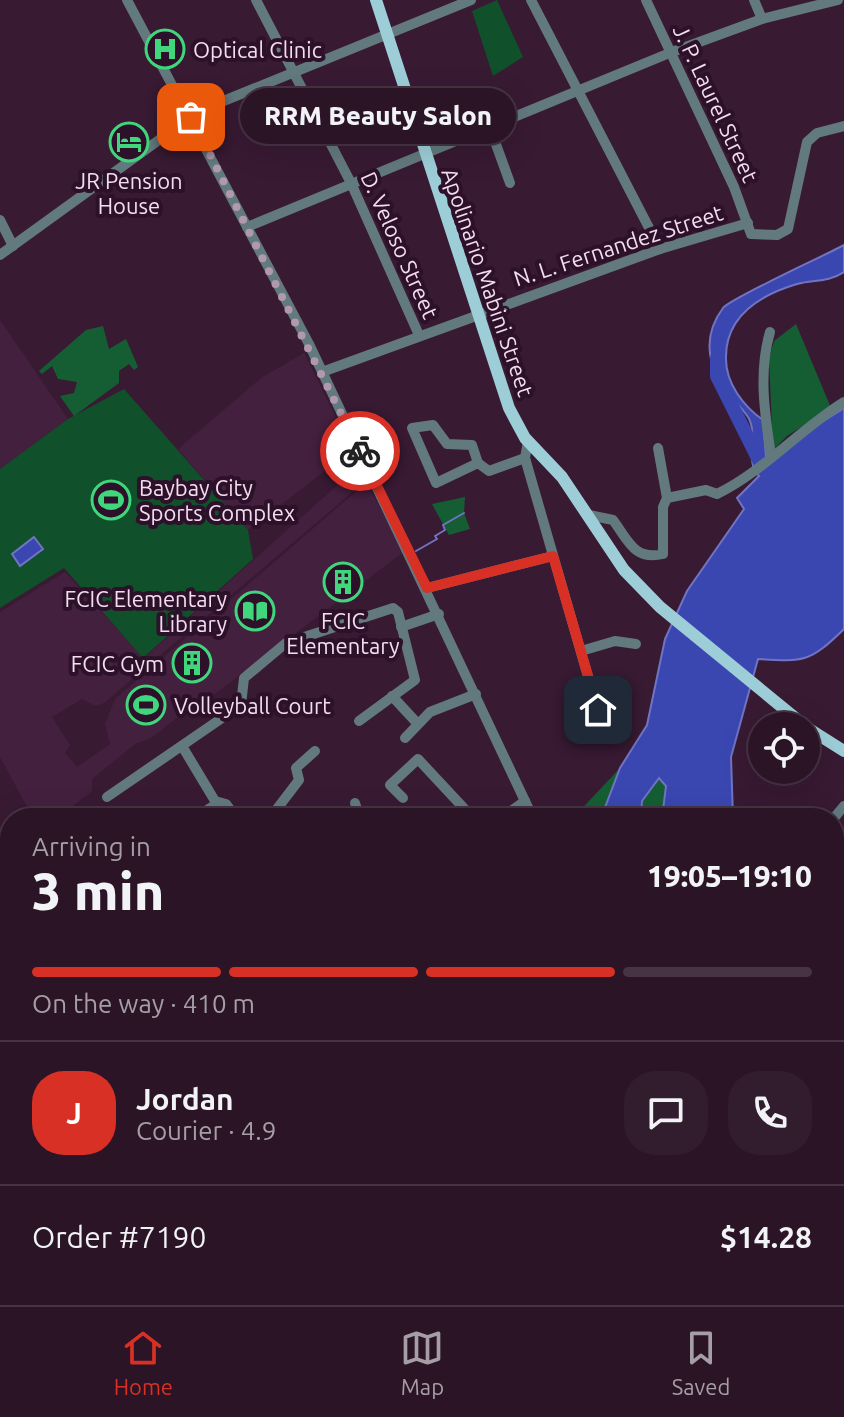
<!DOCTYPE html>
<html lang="en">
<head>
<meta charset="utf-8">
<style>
	:root { --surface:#2a1426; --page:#321d2e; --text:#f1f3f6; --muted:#a59ea7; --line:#463343; --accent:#d93025 }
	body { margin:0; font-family:Ubuntu,sans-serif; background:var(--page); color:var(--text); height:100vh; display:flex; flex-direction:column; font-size:30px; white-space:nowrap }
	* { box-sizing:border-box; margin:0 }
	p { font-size:26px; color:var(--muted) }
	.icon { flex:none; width:44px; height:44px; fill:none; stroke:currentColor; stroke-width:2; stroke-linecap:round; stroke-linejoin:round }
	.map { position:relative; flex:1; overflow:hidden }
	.details { position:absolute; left:0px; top:808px; width:844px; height:498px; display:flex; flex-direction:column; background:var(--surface); border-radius:32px 32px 0 0; box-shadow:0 8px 32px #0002,0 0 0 2px var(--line) }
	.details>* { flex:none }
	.tools { position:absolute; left:748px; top:712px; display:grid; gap:16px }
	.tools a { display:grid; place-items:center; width:72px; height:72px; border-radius:50%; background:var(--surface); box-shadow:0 8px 32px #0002,0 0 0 2px var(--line); font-size:40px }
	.pin { position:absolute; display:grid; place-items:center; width:68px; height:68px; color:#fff; margin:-34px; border-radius:16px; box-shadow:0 4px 12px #0006 }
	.courier { position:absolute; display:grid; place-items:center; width:80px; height:80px; margin:-40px; border:6px solid #d93025; border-radius:50%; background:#fff; color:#222; box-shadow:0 2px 10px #0007 }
	.bubble { position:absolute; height:56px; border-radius:28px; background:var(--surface); box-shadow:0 8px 32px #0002,0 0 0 2px var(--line); font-size:26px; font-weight:800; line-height:56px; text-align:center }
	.head em { font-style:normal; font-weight:800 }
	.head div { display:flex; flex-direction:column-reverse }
	.head { display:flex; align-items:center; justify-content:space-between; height:136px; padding:0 32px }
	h1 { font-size:52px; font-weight:800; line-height:60px }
	.bar { display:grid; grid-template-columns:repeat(4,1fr); gap:12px 8px; align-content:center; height:96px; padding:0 32px }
	.bar i { height:10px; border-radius:6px; background:var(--line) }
	.bar .on { background:var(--accent) }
	.bar p { grid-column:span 4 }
	.line { display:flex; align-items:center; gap:20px; padding:0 32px; border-top:2px solid var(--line) }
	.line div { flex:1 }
	.round { display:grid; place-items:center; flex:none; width:84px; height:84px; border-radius:32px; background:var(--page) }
	.dock { display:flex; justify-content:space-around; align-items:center; height:112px; border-top:2px solid var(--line); background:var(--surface); font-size:22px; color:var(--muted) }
	.dock a { display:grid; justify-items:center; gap:4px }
	.dock .on { color:var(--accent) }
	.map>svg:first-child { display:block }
	.built { fill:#44203f }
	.green { fill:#10512b }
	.forest { fill:#155e33 }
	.water { fill:#3a47b1; stroke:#7174c3; stroke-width:2 }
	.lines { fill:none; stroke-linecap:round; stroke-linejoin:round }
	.stream { stroke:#7174c3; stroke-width:2 }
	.river { stroke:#3a47b1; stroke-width:14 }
	.minor { stroke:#62797e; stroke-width:10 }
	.major { stroke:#9dced8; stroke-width:12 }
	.done { stroke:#b199ad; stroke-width:8; stroke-dasharray:0 14.4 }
	.route { stroke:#d93025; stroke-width:10 }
	.labels { text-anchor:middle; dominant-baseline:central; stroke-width:8; stroke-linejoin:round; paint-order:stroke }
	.poi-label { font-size:22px; fill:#f2deee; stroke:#2d1029; text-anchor:start }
	.street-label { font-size:22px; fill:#f2deee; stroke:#2d1029 }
</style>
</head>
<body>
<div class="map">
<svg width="844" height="1305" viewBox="0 0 844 1305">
	<rect width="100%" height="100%" fill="#381a33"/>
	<g class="built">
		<path d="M0 320 68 419 0 469Z"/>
		<path d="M304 353 352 450 248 530 178 449 261 378Z"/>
		<path d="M352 472 362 484 104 703 95 706 82 699 52 717 70 745 65 753 77 767 110 744 105 724 115 699 366 483 405 551 188 714H182L151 738 135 744 92 779V791L57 818H33L0 757V612L65 572 144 658Z"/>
	</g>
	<g class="green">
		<path d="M497 0 523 57 493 76 472 11Z"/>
		<path d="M124 389 248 530 253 559 143 658 64 568 0 608V469L68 419Z"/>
	</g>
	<g class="forest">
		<path d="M796 324 831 408 787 436 773 450 769 359 774 341Z"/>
		<path d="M103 326 109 349 126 339 138 367 134 370 129 364 119 371V383L74 416 60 396 74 393 77 382 58 379 52 366 42 374 39 371 86 330Z"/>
		<path d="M465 497 464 513 470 529 449 535 432 504Z"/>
		<path d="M620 768 601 818H573Z"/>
		<path d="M659 778 666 786 662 818H641L642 801Z"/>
		<path d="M10 957V1296H174L109 1299 103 1305H0V966Z"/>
		<path d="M380 1296H425L420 1305H374Z"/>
	</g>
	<g class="water">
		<path d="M844 245V272C827 283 814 279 797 284 760 295 725 316 726 359 726 383 743 406 763 420L766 457 844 408V629C810 662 805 662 758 659L731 757 733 818H662L666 786 659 778 642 801 641 818H601L620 768 647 725 665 639 687 591 744 509 737 498 759 476C744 462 759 435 748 417 737 401 723 391 715 372 706 350 708 328 723 308 731 298 824 256 844 245Z"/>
		<path d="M34 537 43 549 20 566 12 554Z"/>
		<path d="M425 1296H545L541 1305H420Z"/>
	</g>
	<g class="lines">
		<path class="stream" d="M416 551 437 539 435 536 445 530 443 525 464 513"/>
		<path class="river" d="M717 358V376L762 466"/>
		<g class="minor">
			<path d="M127 0 309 344 533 818"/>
			<path d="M256 0 351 183 419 335"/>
			<path d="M531 0 660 249"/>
			<path d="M646 0 734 187 751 234 777 235 788 229 807 142 817 133 844 126"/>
			<path d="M754 0 762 19"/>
			<path d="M489 125 510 183"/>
			<path d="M0 220 13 246"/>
			<path d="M247 227 672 52 762 19 838 0"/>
			<path d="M0 255 199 111 471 0"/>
			<path d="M770 332C758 373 765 415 771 456"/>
			<path d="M322 372 660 249 748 223"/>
			<path d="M528 441 525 458 606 739"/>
			<path d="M658 448 667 498"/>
			<path d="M478 463 436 483 412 428 433 425 447 444 472 445 478 463 489 471 525 458"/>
			<path d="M589 515 613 520C628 540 634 561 663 554V507L667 498 706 490 717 494C764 471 799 430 844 402"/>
			<path d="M427 588 553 556"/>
			<path d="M401 627 439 614"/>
			<path d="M581 651 615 641 636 644"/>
			<path d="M392 696 417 723"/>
			<path d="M405 738 430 712 476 694"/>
			<path d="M182 746 215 801 226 804 236 818"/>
			<path d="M107 797 241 705 244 678 286 643 393 608 398 612 415 680 359 721"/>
			<path d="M403 798 390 785 418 759 473 818"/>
			<path d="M355 803 360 818"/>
			<path d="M195 818 218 803"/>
			<path d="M270 818 299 780 296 768 315 751"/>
			<path d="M501 818 525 801"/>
			<path d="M834 818 844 806"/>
			<path d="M834 882 844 876"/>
			<path d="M14 1305 17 1296"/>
		</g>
		<g class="major">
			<path d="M376 0 509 408 525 438 562 477 624 570 660 607 805 726"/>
			<path d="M806 727 844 751"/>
		</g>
	</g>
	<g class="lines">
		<path class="done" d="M191 117 360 451"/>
		<path class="route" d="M360 451 427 588 553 556 598 710"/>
	</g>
	<defs>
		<symbol id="hospital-ring" viewBox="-11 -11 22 22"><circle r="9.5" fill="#2d1029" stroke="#40d77c" stroke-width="1.5"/><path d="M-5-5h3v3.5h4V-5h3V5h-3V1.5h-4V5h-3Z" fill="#40d77c"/></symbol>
		<symbol id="hotel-ring" viewBox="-11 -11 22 22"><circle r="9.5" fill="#2d1029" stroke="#40d77c" stroke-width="1.5"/><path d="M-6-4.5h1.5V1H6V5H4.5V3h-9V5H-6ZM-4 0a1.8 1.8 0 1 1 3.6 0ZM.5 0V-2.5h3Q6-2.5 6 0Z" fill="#40d77c"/></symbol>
		<symbol id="stadium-ring" viewBox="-11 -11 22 22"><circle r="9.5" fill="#2d1029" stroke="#40d77c" stroke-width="1.5"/><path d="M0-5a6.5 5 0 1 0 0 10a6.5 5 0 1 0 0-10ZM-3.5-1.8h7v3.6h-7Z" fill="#40d77c"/></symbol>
		<symbol id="building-ring" viewBox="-11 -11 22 22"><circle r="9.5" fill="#2d1029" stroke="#40d77c" stroke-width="1.5"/><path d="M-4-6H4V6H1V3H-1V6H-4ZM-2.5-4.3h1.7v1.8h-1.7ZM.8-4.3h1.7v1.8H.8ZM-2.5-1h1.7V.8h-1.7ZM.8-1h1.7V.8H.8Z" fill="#40d77c"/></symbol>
		<symbol id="library-ring" viewBox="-11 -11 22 22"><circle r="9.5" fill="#2d1029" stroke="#40d77c" stroke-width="1.5"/><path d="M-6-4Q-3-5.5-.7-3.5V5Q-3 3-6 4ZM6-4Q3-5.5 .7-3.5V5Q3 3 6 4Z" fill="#40d77c"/></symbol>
	</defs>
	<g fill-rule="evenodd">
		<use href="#hospital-ring" x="143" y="27" width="44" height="44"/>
		<use href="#hotel-ring" x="107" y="120" width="44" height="44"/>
		<use href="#stadium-ring" x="89" y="478" width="44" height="44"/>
		<use href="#building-ring" x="321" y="560" width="44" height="44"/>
		<use href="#library-ring" x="233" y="589" width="44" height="44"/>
		<use href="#building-ring" x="170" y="641" width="44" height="44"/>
		<use href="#stadium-ring" x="124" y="683" width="44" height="44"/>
	</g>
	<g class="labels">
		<g class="poi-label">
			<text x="193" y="49">Optical Clinic</text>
			<text x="129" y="180" text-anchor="middle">JR Pension<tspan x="129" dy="25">House</tspan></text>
			<text x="139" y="487">Baybay City<tspan x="139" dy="25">Sports Complex</tspan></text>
			<text x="227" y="598" text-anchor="end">FCIC Elementary<tspan x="227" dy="25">Library</tspan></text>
			<text x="343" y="620" text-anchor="middle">FCIC<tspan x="343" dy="25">Elementary</tspan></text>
			<text x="164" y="663" text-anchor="end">FCIC Gym</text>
			<text x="174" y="705">Volleyball Court</text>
		</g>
		<g class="street-label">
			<text transform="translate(716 103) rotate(65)">J. P. Laurel Street</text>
			<text transform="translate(400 245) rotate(66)">D. Veloso Street</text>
			<text transform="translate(618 245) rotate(-18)">N. L. Fernandez Street</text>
			<text transform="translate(488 282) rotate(71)">Apolinario Mabini Street</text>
		</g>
	</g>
</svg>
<div class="tools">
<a><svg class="icon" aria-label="locate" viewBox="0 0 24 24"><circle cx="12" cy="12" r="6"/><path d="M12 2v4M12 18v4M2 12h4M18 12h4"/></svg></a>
</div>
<div class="pin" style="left:191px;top:117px;background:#ea580c"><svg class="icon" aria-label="bag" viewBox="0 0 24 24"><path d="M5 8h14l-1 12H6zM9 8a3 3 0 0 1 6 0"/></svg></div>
<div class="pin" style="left:598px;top:710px;background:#1f2937"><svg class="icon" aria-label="home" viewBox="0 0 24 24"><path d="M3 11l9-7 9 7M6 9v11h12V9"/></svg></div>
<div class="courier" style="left:360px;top:451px"><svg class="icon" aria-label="bike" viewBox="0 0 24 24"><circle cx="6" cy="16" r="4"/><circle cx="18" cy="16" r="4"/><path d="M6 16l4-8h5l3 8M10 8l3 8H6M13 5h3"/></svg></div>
<div class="bubble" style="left:240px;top:88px;width:276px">RRM Beauty Salon</div>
<section class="details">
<div class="head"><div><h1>3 min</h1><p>Arriving in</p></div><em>19:05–19:10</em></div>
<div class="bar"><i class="on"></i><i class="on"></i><i class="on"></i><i></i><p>On the way · 410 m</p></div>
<div class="line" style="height:144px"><b class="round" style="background:var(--accent);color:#fff">J</b><div><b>Jordan</b><p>Courier · 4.9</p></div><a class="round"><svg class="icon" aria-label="chat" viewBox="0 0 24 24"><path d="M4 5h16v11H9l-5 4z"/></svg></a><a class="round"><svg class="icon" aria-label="phone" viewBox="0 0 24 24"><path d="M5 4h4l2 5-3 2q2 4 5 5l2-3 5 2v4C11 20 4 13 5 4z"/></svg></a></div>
<div class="line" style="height:104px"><div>Order #7190</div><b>$14.28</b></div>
</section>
</div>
<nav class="dock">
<a class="on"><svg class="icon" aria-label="home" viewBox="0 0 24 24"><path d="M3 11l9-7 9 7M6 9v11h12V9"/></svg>Home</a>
<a><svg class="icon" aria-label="map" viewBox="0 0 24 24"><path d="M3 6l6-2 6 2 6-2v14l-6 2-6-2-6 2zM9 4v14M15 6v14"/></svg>Map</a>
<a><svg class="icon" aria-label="saved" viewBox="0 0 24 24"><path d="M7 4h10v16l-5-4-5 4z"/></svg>Saved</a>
</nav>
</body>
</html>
